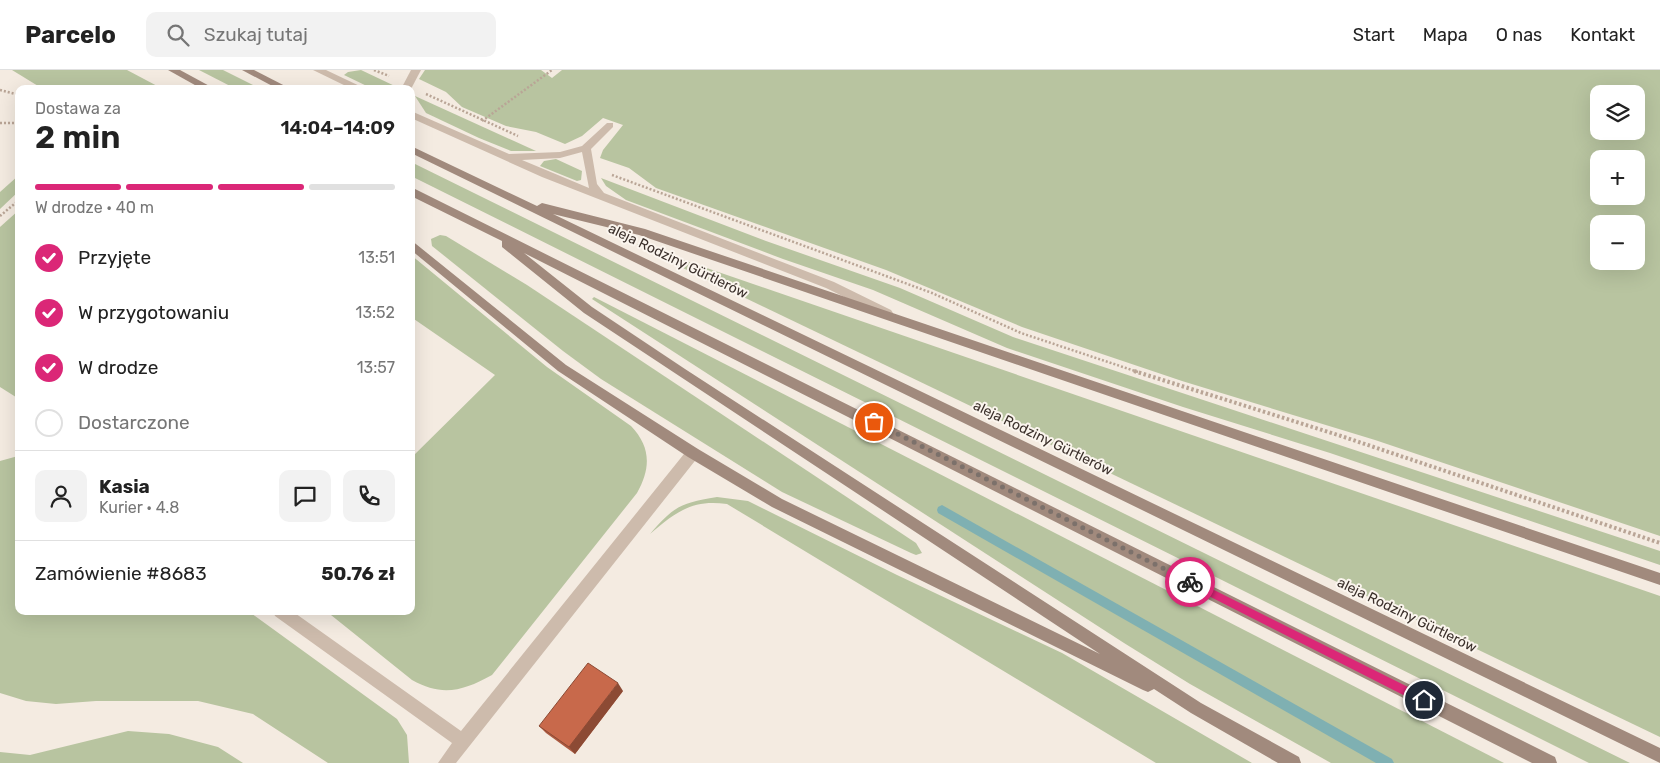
<!DOCTYPE html>
<html lang="pl">
<head>
<meta charset="utf-8">
<style>
	:root { --surface:#fff; --page:#f2f2f2; --text:#222; --muted:#767676; --line:#e0e0e0; --accent:#db2777 }
	body { margin:0; font-family:Rubik,sans-serif; background:var(--page); color:var(--text); height:100vh; display:flex; flex-direction:column; font-size:19px; white-space:nowrap }
	* { box-sizing:border-box; margin:0 }
	p { font-size:16px; color:var(--muted) }
	.icon { flex:none; width:28px; height:28px; fill:none; stroke:currentColor; stroke-width:2; stroke-linecap:round; stroke-linejoin:round }
	.map { position:relative; flex:1; overflow:hidden }
	.details { position:absolute; left:15px; top:15px; width:400px; height:530px; display:flex; flex-direction:column; background:var(--surface); border-radius:10px; box-shadow:0 5px 20px #0002 }
	.details>* { flex:none }
	.controls { position:absolute; left:1590px; top:15px; display:grid; gap:10px }
	.controls a { display:grid; place-items:center; width:55px; height:55px; border-radius:10px; background:var(--surface); box-shadow:0 5px 20px #0002; font-size:25px }
	.pin { position:absolute; display:grid; place-items:center; width:42px; height:42px; color:#fff; margin:-21px; border:2px solid #fff; border-radius:50%; box-shadow:0 1px 5px #0007 }
	.courier { position:absolute; display:grid; place-items:center; width:50px; height:50px; margin:-25px; border:4px solid #db2777; border-radius:50%; background:#fff; color:#222; box-shadow:0 1px 6px #0007 }
	.headline em { font-style:normal; font-weight:600 }
	.headline div { display:flex; flex-direction:column-reverse }
	.headline { display:flex; align-items:center; justify-content:space-between; height:85px; padding:0 20px }
	h1 { font-size:32px; font-weight:600; line-height:38px }
	.bar { display:grid; grid-template-columns:repeat(4,1fr); gap:8px 5px; align-content:center; height:60px; padding:0 20px }
	.bar i { height:6px; border-radius:4px; background:var(--line) }
	.bar .current { background:var(--accent) }
	.bar p { grid-column:span 4 }
	.line { display:flex; align-items:center; gap:12px; padding:0 20px; border-top:1px solid var(--line) }
	.line div { flex:1 }
	.round { display:grid; place-items:center; flex:none; width:52px; height:52px; border-radius:10px; background:var(--page) }
	ol { padding:0 20px; list-style:none }
	li { display:flex; align-items:center; gap:15px; height:55px }
	li p { margin-inline-start:auto }
	li .icon { padding:5px; border-radius:50%; background:var(--accent); color:#fff; stroke-width:4 }
	li:last-child { color:var(--muted) }
	li i { width:28px; height:28px; border:2px solid var(--line); border-radius:50% }
	header { display:flex; align-items:center; gap:30px; box-sizing:border-box; height:70px; padding:0 25px; background:var(--surface); border-bottom:1px solid var(--line) }
	header strong { font-size:24px }
	nav { display:flex; gap:28px; margin-inline-start:auto; font-size:18px }
	.search { width:350px; height:45px; background:var(--page); display:flex; align-items:center; gap:12px; box-sizing:border-box; padding:0 18px; border-radius:10px; color:var(--muted); font-size:19px }
	.map>svg:first-child { display:block }
	.green { fill:#b8c4a0; fill-rule:evenodd }
	.lines { fill:none; stroke-linecap:round; stroke-linejoin:round }
	.stream { fill:#7fb0b2; fill-rule:evenodd }
	.path-far1 { stroke:#b9a596; stroke-width:2.5; stroke-dasharray:2 2; stroke-linecap:butt }
	.path { stroke:#b9a596; stroke-width:4; stroke-dasharray:2.5 2.5; stroke-linecap:butt }
	.service { fill:#cdbbac; fill-rule:evenodd }
	.secondary { fill:#a18a7d; fill-rule:evenodd }
	.wall { fill:#ac5a40 }
	.shaded-wall { fill:#8c4a34 }
	.building { fill:#c8694b; stroke:#8c4a34 }
	.route { fill:#db2777 }
	.done { stroke:#7c716b; stroke-width:5; stroke-dasharray:0 9 }
	.labels { text-anchor:middle; dominant-baseline:central; stroke-width:4; stroke-linejoin:round; paint-order:stroke }
	.street-label { font-size:14px; fill:#3b302b; stroke:#fbf5ee }
</style>
</head>
<body>
<header>
<strong>Parcelo</strong>
<div class="search"><svg class="icon" aria-label="search" viewBox="0 0 24 24"><circle cx="10" cy="10" r="6"/><path d="M15 15l6 6"/></svg>Szukaj tutaj</div>
<nav><a>Start</a><a>Mapa</a><a>O nas</a><a>Kontakt</a></nav>
</header>
<div class="map">
<svg width="1660" height="693" viewBox="0 0 1660 693">
	<rect width="100%" height="100%" fill="#f4ebe1"/>
	<g class="green">
		<path d="M12 0H127L161 18 43 19Z"/>
		<path d="M199 0H223L261 19H236Z"/>
		<path d="M361 0 399 18V19H373L344 5 348 2Z"/>
		<path d="M425 0H541L552 8 562 0H1660V466L1375 370 1182 311 1022 257 886 200 656 118 629 98 600 88 603 80 623 55 603 48 582 66 565 74 536 62 506 56 462 37 446 22 419 9ZM1599 24H1636V61H1599ZM1599 89H1636V126H1599ZM1599 154H1636V191H1599Z"/>
		<path d="M415 26 536 81H511L479 68 426 43Z"/>
		<path d="M556 89 582 101 581 110 577 111 540 96 544 91Z"/>
		<path d="M411 92 1630 693H1589L1575 686 411 106Z"/>
		<path d="M19 105V121L0 139V122Z"/>
		<path d="M601 108 766 171 900 218 1013 267 1660 481V495L1330 383 1183 337 1007 278 873 220 783 189 626 130 606 116Z"/>
		<path d="M19 140V329L0 317V157Z"/>
		<path d="M440 165 446 166 527 215 916 473 922 483 916 485 911 483 782 422 601 309 563 281 432 176 431 169Z"/>
		<path d="M637 174 1660 526V667L637 176Z"/>
		<path d="M411 185 547 297 631 356C651 377 651 398 637 423L492 605C463 621 442 627 412 610L326 541H411V388L495 305 411 247Z"/>
		<path d="M594 227 1504 693H1331L1190 614 1124 573 592 229Z"/>
		<path d="M18 386 19 541H248L397 649 407 665 409 693H328L253 644 198 631H96L56 634 26 631 0 623V391Z"/>
		<path d="M717 427 748 431 897 505 1062 583 1252 693H1156L727 434C692 429 676 442 650 464 674 436 681 433 717 427Z"/>
		<path d="M128 661 169 664 218 677 243 693H0V682L30 685Z"/>
	</g>
	<g class="lines">
		<path class="stream" d="M942 435 1392 689 1394 693H1376L938 443 937 440 938 437Z"/>
		<g class="path-far1">
			<path d="M374 0 389 6"/>
			<path d="M0 20 19 25"/>
			<path d="M426 24 518 66"/>
			<path d="M482 51 552 0"/>
			<path d="M0 53H15L19 50"/>
			<path d="M612 105 932 223 1021 263 1138 302"/>
			<path d="M0 146 19 130"/>
		</g>
		<path class="path" d="M1134 301 1341 366 1660 473"/>
		<g class="service">
			<path d="M313 0H326L366 19H352Z"/>
			<path d="M411 0H421L411 19H401Z"/>
			<path d="M411 41 509 84 560 82 582 76 607 53H613V57L591 79 597 114 604 123 834 212 891 240 893 243 887 247 883 246 826 218 542 107 411 48ZM582 82 589 118 522 90 560 88Z"/>
			<path d="M693 378 698 379 699 383 698 387 456 693H438L452 673 275 546 273 541H292L461 661 688 379Z"/>
		</g>
		<g class="secondary">
			<path d="M168 0H180L215 19H202Z"/>
			<path d="M242 0H254L291 19H278Z"/>
			<path d="M411 76 537 136 542 133 645 159 1660 503V515L639 165 553 144 1660 678V693L411 83Z"/>
			<path d="M411 117 1555 687 1557 693H1532L524 183 592 237 685 299 1201 633 1299 687 1301 693H1278L1191 643 1154 619 1148 622 1143 620 772 437 688 387 558 301 411 180V170L566 295 698 379 782 429 1100 584 584 243 502 177V171L411 126Z"/>
		</g>
	</g>
	<path class="wall" d="M623 621 575 684 546 663 539 656Z"/>
	<path class="shaded-wall" d="M618 613 623 621 575 684 569 677Z"/>
	<path class="building" d="M588 593 618 613 569 677 539 656Z"/>
	<path class="route" d="M1190 508 1428 627V634H1421L1187 515 1185 512Z"/>
	<g class="lines">
		<path class="done" d="M874 352 1190 512"/>
	</g>
	<g class="labels">
		<g class="street-label">
			<text transform="translate(678 191) rotate(26)">aleja Rodziny Gürtlerów</text>
			<text transform="translate(1043 368) rotate(26)">aleja Rodziny Gürtlerów</text>
			<text transform="translate(1407 545) rotate(26)">aleja Rodziny Gürtlerów</text>
		</g>
	</g>
</svg>
<div class="controls">
<a><svg class="icon" aria-label="layers" viewBox="0 0 24 24"><path d="M12 4l9 5-9 5-9-5zM3 14l9 5 9-5"/></svg></a>
<a>+</a>
<a>−</a>
</div>
<div class="pin" style="left:874px;top:352px;background:#ea580c"><svg class="icon" aria-label="bag" viewBox="0 0 24 24"><path d="M5 8h14l-1 12H6zM9 8a3 3 0 0 1 6 0"/></svg></div>
<div class="pin" style="left:1424px;top:630px;background:#1f2937"><svg class="icon" aria-label="home" viewBox="0 0 24 24"><path d="M3 11l9-7 9 7M6 9v11h12V9"/></svg></div>
<div class="courier" style="left:1190px;top:512px"><svg class="icon" aria-label="bike" viewBox="0 0 24 24"><circle cx="6" cy="16" r="4"/><circle cx="18" cy="16" r="4"/><path d="M6 16l4-8h5l3 8M10 8l3 8H6M13 5h3"/></svg></div>
<section class="details">
<div class="headline"><div><h1>2 min</h1><p>Dostawa za</p></div><em>14:04–14:09</em></div>
<div class="bar"><i class="current"></i><i class="current"></i><i class="current"></i><i></i><p>W drodze · 40 m</p></div>
<ol>
<li><svg class="icon" aria-label="check" viewBox="0 0 24 24"><path d="M5 12l5 5 9-10"/></svg>Przyjęte<p>13:51</p></li>
<li><svg class="icon" aria-label="check" viewBox="0 0 24 24"><path d="M5 12l5 5 9-10"/></svg>W przygotowaniu<p>13:52</p></li>
<li><svg class="icon" aria-label="check" viewBox="0 0 24 24"><path d="M5 12l5 5 9-10"/></svg>W drodze<p>13:57</p></li>
<li><i></i>Dostarczone</li>
</ol>
<div class="line" style="height:90px"><a class="round"><svg class="icon" aria-label="person" viewBox="0 0 24 24"><circle cx="12" cy="8" r="4"/><path d="M4 21q1-7 8-7t8 7"/></svg></a><div><b>Kasia</b><p>Kurier · 4.8</p></div><a class="round"><svg class="icon" aria-label="chat" viewBox="0 0 24 24"><path d="M4 5h16v11H9l-5 4z"/></svg></a><a class="round"><svg class="icon" aria-label="phone" viewBox="0 0 24 24"><path d="M5 4h4l2 5-3 2q2 4 5 5l2-3 5 2v4C11 20 4 13 5 4z"/></svg></a></div>
<div class="line" style="height:65px"><div>Zamówienie #8683</div><b>50.76 zł</b></div>
</section>
</div>
</body>
</html>
